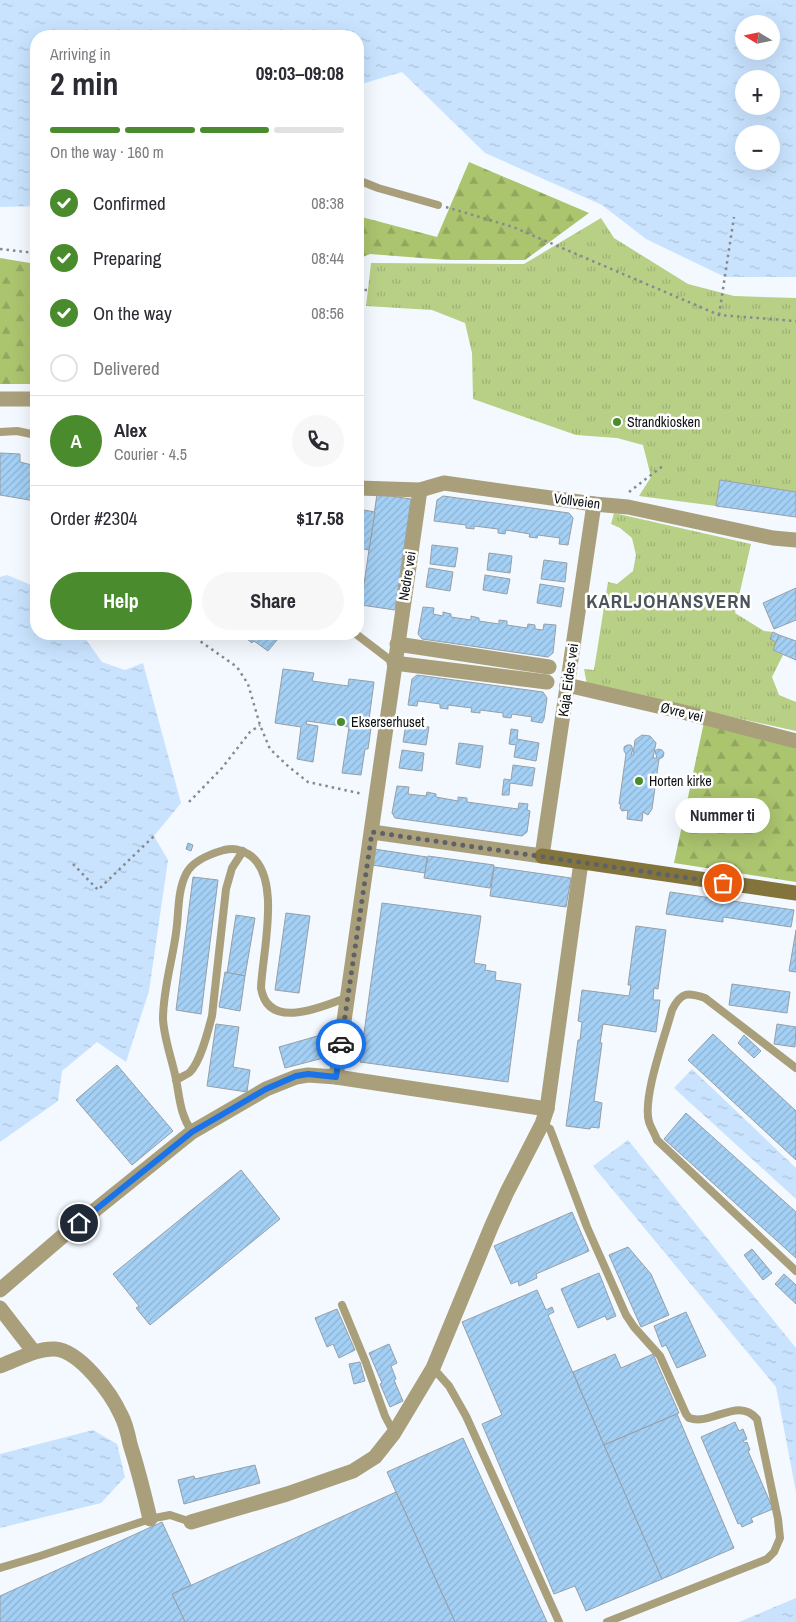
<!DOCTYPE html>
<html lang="en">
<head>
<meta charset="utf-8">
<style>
	:root { --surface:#fff; --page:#f7f7f7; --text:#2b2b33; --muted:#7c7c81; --line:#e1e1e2; --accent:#498b2d }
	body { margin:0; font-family:"Archivo Narrow",sans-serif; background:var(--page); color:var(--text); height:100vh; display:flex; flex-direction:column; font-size:19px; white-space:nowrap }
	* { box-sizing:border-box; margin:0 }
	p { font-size:16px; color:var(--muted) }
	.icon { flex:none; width:28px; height:28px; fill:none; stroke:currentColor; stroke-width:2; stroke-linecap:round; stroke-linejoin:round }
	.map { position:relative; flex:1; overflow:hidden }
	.panel { position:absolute; left:30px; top:30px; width:334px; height:610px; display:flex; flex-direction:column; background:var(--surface); border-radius:20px; box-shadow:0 5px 20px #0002 }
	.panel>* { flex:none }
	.needle { width:32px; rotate:280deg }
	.controls { position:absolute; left:735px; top:15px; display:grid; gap:10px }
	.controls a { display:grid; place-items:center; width:45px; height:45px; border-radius:50%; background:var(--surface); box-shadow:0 5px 20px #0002; font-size:25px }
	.pin { position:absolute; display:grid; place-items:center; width:42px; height:42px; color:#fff; margin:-21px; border:2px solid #fff; border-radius:50%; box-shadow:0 1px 5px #0007 }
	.courier { position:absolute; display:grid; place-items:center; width:50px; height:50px; margin:-25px; border:4px solid #1a73e8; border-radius:50%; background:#fff; color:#222; box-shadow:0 1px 6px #0007 }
	.bubble { position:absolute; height:35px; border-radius:18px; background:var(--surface); box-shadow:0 5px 20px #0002; font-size:16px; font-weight:700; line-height:35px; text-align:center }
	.overview em { font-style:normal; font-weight:700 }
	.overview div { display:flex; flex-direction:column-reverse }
	.overview { display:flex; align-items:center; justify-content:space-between; height:85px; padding:0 20px }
	h1 { font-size:32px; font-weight:700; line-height:38px }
	.bar { display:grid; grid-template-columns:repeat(4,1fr); gap:8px 5px; align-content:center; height:60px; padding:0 20px }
	.bar i { height:6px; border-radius:4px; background:var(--line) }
	.bar .on { background:var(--accent) }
	.bar p { grid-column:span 4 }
	.line { display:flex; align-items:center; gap:12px; padding:0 20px; border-top:1px solid var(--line) }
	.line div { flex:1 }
	.round { display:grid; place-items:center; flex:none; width:52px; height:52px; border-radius:26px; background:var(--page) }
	ol { padding:0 20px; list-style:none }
	li { display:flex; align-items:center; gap:15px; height:55px }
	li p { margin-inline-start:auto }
	li .icon { padding:5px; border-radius:50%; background:var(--accent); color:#fff; stroke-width:4 }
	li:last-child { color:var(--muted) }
	li i { width:28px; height:28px; border:2px solid var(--line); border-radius:50% }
	.cta { display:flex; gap:10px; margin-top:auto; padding:10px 20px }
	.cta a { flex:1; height:58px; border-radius:30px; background:var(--accent); color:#fff; font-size:20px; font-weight:700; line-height:58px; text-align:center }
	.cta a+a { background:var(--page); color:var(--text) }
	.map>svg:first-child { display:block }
	.grass { fill:url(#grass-tufts) }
	.forest { fill:url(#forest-firs) }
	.water { fill:url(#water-ripples); fill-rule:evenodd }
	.building { fill:url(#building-hatch); stroke:#969fa7 }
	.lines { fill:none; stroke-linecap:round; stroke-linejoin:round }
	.path { stroke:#868a8f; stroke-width:2.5; stroke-dasharray:2.5 4; stroke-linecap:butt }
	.lane { stroke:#a99f7a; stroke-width:8 }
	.street { stroke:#a99f7a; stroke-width:15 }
	.secondary { stroke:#83743b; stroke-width:15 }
	.done { stroke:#5e6266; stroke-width:5; stroke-dasharray:0 9 }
	.route { stroke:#1a73e8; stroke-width:6 }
	.poi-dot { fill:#498b2d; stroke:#fff; stroke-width:2 }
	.labels { text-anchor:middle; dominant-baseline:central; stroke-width:5; stroke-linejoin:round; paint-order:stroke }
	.poi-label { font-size:14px; fill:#0e1114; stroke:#fff; text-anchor:start }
	.street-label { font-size:14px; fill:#0e1114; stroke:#fff }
	.district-label { font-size:19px; font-weight:bold; letter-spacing:1px; fill:#4c545a; stroke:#fff }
</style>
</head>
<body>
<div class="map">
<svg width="796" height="1622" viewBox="0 0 796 1622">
	<defs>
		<pattern id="grass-tufts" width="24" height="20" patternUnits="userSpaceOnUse" patternTransform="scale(1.25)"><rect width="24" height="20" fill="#b8cf86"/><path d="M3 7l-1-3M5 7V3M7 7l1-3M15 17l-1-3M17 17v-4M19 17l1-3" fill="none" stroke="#9db173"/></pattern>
		<pattern id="forest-firs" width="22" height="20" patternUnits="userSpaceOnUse" patternTransform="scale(1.25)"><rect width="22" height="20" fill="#abc46e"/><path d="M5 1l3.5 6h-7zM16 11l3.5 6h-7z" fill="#92a75e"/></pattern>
		<pattern id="water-ripples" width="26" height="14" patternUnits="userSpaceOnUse" patternTransform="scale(1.25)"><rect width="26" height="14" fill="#c9e3fe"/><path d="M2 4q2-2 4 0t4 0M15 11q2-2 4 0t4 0" fill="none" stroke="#abc2d9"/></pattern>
		<pattern id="building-hatch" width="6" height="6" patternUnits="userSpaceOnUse" patternTransform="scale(1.25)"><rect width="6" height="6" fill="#a4d0f5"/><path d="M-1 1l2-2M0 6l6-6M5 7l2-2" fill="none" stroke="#8cb2d1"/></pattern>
	</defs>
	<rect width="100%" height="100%" fill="#f3f9fe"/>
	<g class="grass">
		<path d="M601 218 614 238 688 284 734 296 796 298V492L720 480 716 506 639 496 651 477 643 445 617 438 576 435 473 399 472 353 465 323 432 310 366 306 371 263 524 264Z"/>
		<path d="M614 513 751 544 735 613 764 631 773 632 770 639 776 642 773 650 783 655 772 677 779 695 796 702V731L587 685 584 669 594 670 608 582 617 584 633 571 636 555 632 538 620 528 611 524Z"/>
	</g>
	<g class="forest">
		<path d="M469 162 589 213 525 260H447L370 254 358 259V216L437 237Z"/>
		<path d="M0 258 36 264V384H0Z"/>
		<path d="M704 722 796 747V882L674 863Z"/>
	</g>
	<g class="water">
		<path d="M0 0H796V277H725L646 239 602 205 485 153 402 72 358 85V36H36V206L0 207ZM744 24H771V51H744ZM744 79H771V106H744ZM744 134H771V161H744Z"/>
		<path d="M7 575 36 587V634H82L102 662 125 670 143 663 181 803 154 836 168 860 149 991 126 1062 97 1042 62 1071 58 1101 0 1142V577Z"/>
		<path d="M692 1069 796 1168V1199L674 1088Z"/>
		<path d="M628 1140 796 1348V1492L776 1387 593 1166Z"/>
		<path d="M93 1430 117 1444 125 1477 101 1503 0 1528V1454Z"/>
		<path d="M796 1598V1622H739Z"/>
	</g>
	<g class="building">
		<path d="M0 453 20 454V462L36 466 35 501 0 495Z"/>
		<path d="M720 480 796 492V517L716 506Z"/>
		<path d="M377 494 411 499 395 610 361 605Z"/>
		<path d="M443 496 569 513 573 518 568 545 559 544 560 538 538 535 537 538 529 537 530 534 506 530 505 534 498 533V529L474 526V529L466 528V525L434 521 437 500Z"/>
		<path d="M358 509 375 512 369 550 358 548Z"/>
		<path d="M432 545 458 548 455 567 430 564Z"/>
		<path d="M489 553 512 556 510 573 487 570Z"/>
		<path d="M544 560 567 563 565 582 541 579Z"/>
		<path d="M429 568 453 572 450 591 426 587Z"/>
		<path d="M485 575 510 579 507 594 483 590Z"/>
		<path d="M540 584 564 588 561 607 537 603Z"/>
		<path d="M796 588V620L774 629 763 603Z"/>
		<path d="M423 607 434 608 433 614 443 616V612L451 614V617L471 620V616L479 618V621L499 624V620L507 621V625L527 628 528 624 535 625V629L543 630 544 624 556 625 553 653 548 657 422 639 418 634Z"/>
		<path d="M773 632 779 635 776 642 770 639Z"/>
		<path d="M246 634H282L268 651 254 641 252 643 247 639 249 636Z"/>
		<path d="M779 635 796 641V660L773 650Z"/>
		<path d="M283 669 314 673 312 681 348 686 349 679 374 682 368 727 371 728 368 749H365L361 775 342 773 349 727 307 721 306 724 318 726 313 762 297 759 301 727 275 723Z"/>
		<path d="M417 675 543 692 547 698 544 719 542 723 531 721 532 717 512 714 511 718 503 717V713L480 710V713L471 712 472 708 448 705V709L440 708V704L418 701 417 706 408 705 412 679Z"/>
		<path d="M406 724 429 727 426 745 403 742Z"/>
		<path d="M511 729 518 730 517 739 539 743 536 761 514 757 516 745 509 744Z"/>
		<path d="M642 735 650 736 656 743 653 758H657L655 751 658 749 662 750 664 753 663 757 659 759 652 809 648 815 643 812 642 821 627 819 628 810 622 811 620 808 621 804H619L626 754 624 751V747L627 745H631L633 749 631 755H633L635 740Z"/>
		<path d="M459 743 483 746 480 768 456 764Z"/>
		<path d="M402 750 424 753 422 771 399 768Z"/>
		<path d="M513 765 535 768 532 786 510 783 509 795H502L504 779 511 780Z"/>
		<path d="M397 786 409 787 408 794 426 796 427 792 436 794V797L458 801V797L467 798V802L518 809 519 803 528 804 527 810 530 811 527 832 522 836 395 818 392 813Z"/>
		<path d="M188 843 193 845 191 851 186 849Z"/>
		<path d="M374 849 427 857 425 873 372 865Z"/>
		<path d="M428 856 494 865 490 888 424 878Z"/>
		<path d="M494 867 571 878 566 907 490 896Z"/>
		<path d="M193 877 218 880 201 1014 176 1010Z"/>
		<path d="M670 892 794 910 791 927 723 917V922L666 914Z"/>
		<path d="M382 903 481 916 474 963 486 965 485 970 496 972 495 980 521 984 508 1082 360 1062Z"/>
		<path d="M286 913 310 916 299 993 275 990Z"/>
		<path d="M236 915 255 918 245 976 227 973Z"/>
		<path d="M636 926 666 930 658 989 654 988 653 1000H660L656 1032 603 1024 600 1043H602L594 1101 602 1103 599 1128 591 1127 590 1129 566 1126 578 1040H580L582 1022 578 1021 582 990 629 996 631 985H628Z"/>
		<path d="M796 930V972L789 971Z"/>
		<path d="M225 972 245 976 240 1011 219 1007Z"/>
		<path d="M732 984 790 992 787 1013 729 1005Z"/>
		<path d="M216 1024 239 1027 233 1067 250 1070 247 1092 207 1086Z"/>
		<path d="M777 1024 796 1027 795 1047 774 1044Z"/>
		<path d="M713 1034 796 1111V1160L688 1060Z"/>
		<path d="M321 1035 327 1057 285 1068 279 1047Z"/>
		<path d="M744 1035 761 1051 754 1058 738 1043Z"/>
		<path d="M117 1065 173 1131 132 1165 76 1100Z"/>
		<path d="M686 1113 796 1212V1258L664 1139Z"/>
		<path d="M241 1170 280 1219 150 1325 136 1308 139 1306 113 1274Z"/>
		<path d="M572 1212 589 1251 536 1274 537 1278 519 1286 518 1281 511 1284 494 1246Z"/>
		<path d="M628 1247 651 1274 669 1315 641 1327 609 1255Z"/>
		<path d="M752 1249 772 1273 763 1280 744 1255Z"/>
		<path d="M599 1273 616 1316 607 1320 605 1316 578 1328 561 1289Z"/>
		<path d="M784 1274 796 1285V1304L775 1284Z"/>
		<path d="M537 1290 546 1310 552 1307 554 1312 548 1315 662 1579 586 1611 575 1586 554 1594 482 1424 502 1415 462 1322Z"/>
		<path d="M337 1309 355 1350 339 1358 333 1344 327 1347 315 1318Z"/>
		<path d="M686 1312 706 1356 677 1368 666 1345 662 1347 654 1326Z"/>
		<path d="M389 1344 397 1363 391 1366 396 1379 394 1380 403 1401 390 1407 380 1384 382 1383 369 1353Z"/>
		<path d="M615 1354 621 1368 653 1354 679 1413 604 1445 573 1372Z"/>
		<path d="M360 1362 365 1381 354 1384 349 1364Z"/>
		<path d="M677 1414 734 1548 662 1579 604 1445Z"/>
		<path d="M735 1422 739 1431 743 1429 747 1439 743 1441 745 1443 747 1442 750 1450 748 1451 773 1509 751 1518 753 1522 742 1527 740 1523 738 1524 701 1437Z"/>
		<path d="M463 1438 547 1622H455L396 1492 387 1472Z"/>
		<path d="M255 1465 260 1483 184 1504 178 1480 194 1476 195 1479Z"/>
		<path d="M396 1492 455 1622H185L172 1594Z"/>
		<path d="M162 1522 191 1585 172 1594 185 1622H0V1596Z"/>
	</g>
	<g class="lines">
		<g class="path">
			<path d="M446 207 513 227 719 315 796 321"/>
			<path d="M0 249 36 253"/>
			<path d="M358 290H368"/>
			<path d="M719 315 734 217"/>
			<path d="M629 492 664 465"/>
			<path d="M190 634 237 667 248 684 260 725 270 749 289 767 308 782 363 794"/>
			<path d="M189 802 222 768 250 732 260 725"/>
			<path d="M73 864 98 890 154 836"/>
		</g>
		<g class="lane">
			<path d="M358 180 378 188 438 205"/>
			<path d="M0 432 17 431 36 435"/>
			<path d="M356 634 394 663"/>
			<path d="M796 1068 705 998C687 992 681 992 672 1010 665 1036 642 1098 649 1122 651 1128 655 1134 657 1140L796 1271"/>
			<path d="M176 1080C181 1077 187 1075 190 1072 201 1061 208 1031 212 1016L226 889 232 868 243 851"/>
			<path d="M542 1124 550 1129 587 1227 626 1315 634 1327 660 1356 686 1414 689 1418C712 1426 738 1396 757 1419L778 1519 780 1538 774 1552 767 1559 607 1622"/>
			<path d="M192 1132C180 1114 180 1100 176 1079 172 1059 164 1039 163 1019 163 990 172 962 176 933 179 914 177 892 186 874 192 861 210 854 224 850 234 848 239 849 248 854 283 875 262 954 261 988 268 1032 324 1006 348 997"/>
			<path d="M342 1305 366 1363 385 1416 394 1433"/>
			<path d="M433 1368 449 1386 466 1416 559 1622"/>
			<path d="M0 1568 40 1556 150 1519 170 1515 191 1522"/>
		</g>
		<g class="street">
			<path d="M0 399H36"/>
			<path d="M358 488 420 490 444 483 594 504 628 507 773 538 796 540"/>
			<path d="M397 644 549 667"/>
			<path d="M394 663 547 682"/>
			<path d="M567 685 679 711 796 741"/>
			<path d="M372 832 542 856 594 504"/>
			<path d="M336 1077C365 882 391 686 420 490"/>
			<path d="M0 1290 64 1235 192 1132 266 1089 296 1077 308 1075 336 1077 547 1109"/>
			<path d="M0 1308 34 1352"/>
			<path d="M0 1366C17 1360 36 1348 55 1349 80 1351 111 1393 121 1415 126 1424 128 1434 130 1444 138 1469 144 1493 150 1519"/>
			<path d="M191 1522 287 1494 353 1471 375 1457 394 1433 433 1368 492 1225 507 1192 542 1124 547 1109 581 862"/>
		</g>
		<path class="secondary" d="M542 856 796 893"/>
	</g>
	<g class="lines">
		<path class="done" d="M341 1044 372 832 723 883"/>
		<path class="route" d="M79 1223 192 1132 242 1103 266 1089 296 1076 308 1074 336 1077 341 1044"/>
	</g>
	<g class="poi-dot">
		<circle cx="617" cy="422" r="5"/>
		<circle cx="341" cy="722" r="5"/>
		<circle cx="639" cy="781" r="5"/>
	</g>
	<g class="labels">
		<g class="poi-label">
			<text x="627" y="422">Strandkiosken</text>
			<text x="351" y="722">Ekserserhuset</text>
			<text x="649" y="781">Horten kirke</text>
		</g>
		<g class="street-label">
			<text transform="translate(577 501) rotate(7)">Vollveien</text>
			<text transform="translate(407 576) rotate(-81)">Nedre vei</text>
			<text transform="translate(568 680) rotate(-82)">Kaja Eides vei</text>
			<text transform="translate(682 712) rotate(14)">Øvre vei</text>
		</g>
		<g class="district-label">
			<text x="669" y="601">KARLJOHANSVERN</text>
		</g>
	</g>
</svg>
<div class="controls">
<a><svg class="needle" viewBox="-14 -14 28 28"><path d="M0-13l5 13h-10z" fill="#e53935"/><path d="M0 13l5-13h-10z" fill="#7c7c81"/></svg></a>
<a>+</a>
<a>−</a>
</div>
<div class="pin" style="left:723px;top:883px;background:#ea580c"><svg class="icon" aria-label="bag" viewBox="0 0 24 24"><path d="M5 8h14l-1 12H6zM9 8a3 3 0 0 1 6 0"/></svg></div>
<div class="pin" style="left:79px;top:1223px;background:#1f2937"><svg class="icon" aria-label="home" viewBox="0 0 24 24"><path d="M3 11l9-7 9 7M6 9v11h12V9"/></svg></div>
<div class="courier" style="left:341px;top:1044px"><svg class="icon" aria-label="car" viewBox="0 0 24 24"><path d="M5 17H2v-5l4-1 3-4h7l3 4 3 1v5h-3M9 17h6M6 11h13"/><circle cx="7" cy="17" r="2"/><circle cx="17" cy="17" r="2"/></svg></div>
<div class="bubble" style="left:675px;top:798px;width:95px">Nummer ti</div>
<section class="panel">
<div class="overview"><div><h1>2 min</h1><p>Arriving in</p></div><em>09:03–09:08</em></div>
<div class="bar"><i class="on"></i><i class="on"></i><i class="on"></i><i></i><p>On the way · 160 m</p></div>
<ol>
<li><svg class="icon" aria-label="check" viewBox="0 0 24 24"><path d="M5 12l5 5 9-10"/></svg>Confirmed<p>08:38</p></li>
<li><svg class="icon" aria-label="check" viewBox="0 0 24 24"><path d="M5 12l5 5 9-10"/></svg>Preparing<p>08:44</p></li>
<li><svg class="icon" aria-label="check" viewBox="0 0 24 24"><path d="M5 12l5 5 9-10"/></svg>On the way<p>08:56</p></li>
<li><i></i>Delivered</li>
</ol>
<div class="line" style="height:90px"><b class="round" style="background:var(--accent);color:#fff">A</b><div><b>Alex</b><p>Courier · 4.5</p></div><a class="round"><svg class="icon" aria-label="phone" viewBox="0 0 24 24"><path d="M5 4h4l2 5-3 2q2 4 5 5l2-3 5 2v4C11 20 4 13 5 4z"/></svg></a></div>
<div class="line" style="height:65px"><div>Order #2304</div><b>$17.58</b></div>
<div class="cta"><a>Help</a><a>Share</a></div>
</section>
</div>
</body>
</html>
